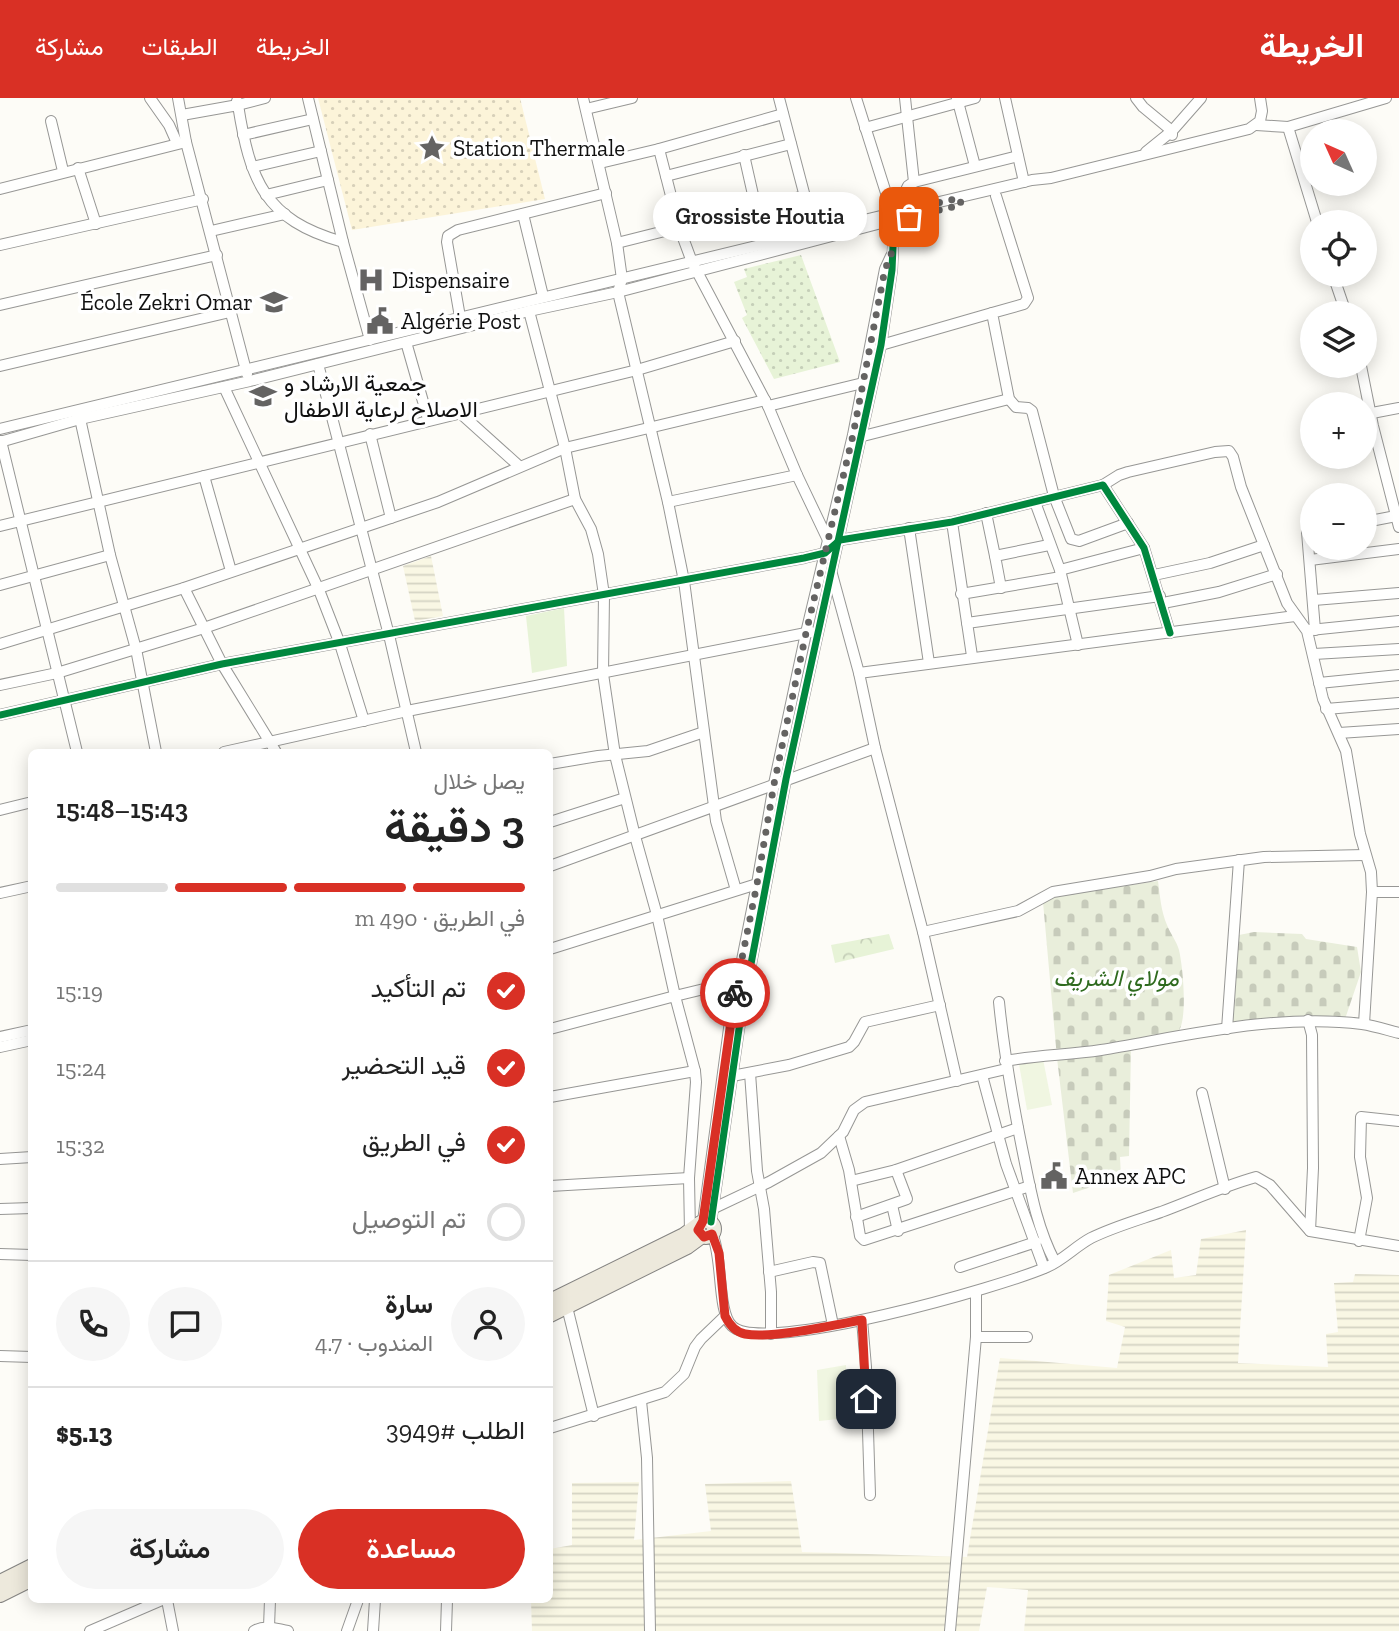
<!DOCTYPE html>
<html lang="ar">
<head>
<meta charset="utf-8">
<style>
	:root { --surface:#fff; --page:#f6f6f6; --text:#222; --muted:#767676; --line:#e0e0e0; --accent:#d93025 }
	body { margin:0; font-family:"Zilla Slab",Vazirmatn,serif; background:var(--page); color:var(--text); direction:rtl; height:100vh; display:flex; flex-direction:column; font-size:26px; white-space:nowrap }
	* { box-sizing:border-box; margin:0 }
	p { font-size:23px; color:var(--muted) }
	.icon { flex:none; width:38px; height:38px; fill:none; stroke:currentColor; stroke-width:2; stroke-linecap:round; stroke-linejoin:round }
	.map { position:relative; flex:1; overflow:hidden; direction:ltr }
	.drawer { position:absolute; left:28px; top:651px; width:525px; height:854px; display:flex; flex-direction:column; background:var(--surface); border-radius:10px; box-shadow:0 4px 18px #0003; direction:rtl }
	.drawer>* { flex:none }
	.needle { width:46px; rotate:315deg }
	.fabs { position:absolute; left:1300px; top:21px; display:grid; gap:14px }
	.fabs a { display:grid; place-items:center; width:77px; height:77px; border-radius:50%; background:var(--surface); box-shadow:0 4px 18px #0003; font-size:35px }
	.pin { position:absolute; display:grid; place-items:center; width:60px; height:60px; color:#fff; margin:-30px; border-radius:14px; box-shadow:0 4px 10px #0006 }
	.courier { position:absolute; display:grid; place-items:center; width:70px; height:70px; margin:-35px; border:5px solid #d93025; border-radius:50%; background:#fff; color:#222; box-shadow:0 2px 9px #0007 }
	.bubble { position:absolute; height:49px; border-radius:24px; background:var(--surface); box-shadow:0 4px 18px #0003; font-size:23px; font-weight:600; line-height:49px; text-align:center; direction:rtl }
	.head em { font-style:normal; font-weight:600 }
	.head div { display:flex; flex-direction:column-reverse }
	.head { display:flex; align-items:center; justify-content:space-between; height:119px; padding:0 28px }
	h1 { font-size:46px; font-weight:600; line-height:52px }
	.bar { display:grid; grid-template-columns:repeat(4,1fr); gap:10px 7px; align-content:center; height:84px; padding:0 28px }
	.bar i { height:9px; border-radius:5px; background:var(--line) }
	.bar .on { background:var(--accent) }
	.bar p { grid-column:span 4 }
	.line { display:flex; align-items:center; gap:18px; padding:0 28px; border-top:2px solid var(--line) }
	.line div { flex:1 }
	.round { display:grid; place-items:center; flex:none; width:74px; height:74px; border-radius:37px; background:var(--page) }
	ol { padding:0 28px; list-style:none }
	li { display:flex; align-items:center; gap:21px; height:77px }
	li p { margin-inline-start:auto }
	li .icon { padding:7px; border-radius:50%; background:var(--accent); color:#fff; stroke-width:4 }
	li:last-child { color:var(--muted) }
	li i { width:38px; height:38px; border:4px solid var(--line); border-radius:50% }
	.button { display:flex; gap:14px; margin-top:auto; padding:14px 28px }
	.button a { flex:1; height:80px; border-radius:42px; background:var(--accent); color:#fff; font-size:28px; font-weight:600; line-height:80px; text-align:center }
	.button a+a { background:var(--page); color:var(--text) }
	header { display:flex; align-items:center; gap:42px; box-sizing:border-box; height:98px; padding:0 35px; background:var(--accent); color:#fff }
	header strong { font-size:33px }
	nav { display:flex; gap:38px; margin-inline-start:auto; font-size:24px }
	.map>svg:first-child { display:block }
	.farmland { fill:url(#farmland-rules) }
	.grass { fill:#e7f3d7 }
	.sand { fill:url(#sand-dots) }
	.cemetery { fill:url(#cemetery-stones) }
	.park { fill:url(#park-crowns) }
	.garden { fill:url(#garden-dots) }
	.pitch { fill:#f0f6e1 }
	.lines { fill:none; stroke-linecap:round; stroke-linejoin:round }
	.minor-casing { stroke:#979795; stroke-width:12 }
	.major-casing { stroke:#858482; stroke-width:16 }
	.minor { stroke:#fffffe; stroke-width:10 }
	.major { stroke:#ede9dc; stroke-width:14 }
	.cycleway-casing { stroke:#fff; stroke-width:11 }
	.cycleway { stroke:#00873e; stroke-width:7 }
	.done { stroke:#646362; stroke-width:7; stroke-dasharray:0 12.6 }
	.route { stroke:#d93025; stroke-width:9 }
	.labels { text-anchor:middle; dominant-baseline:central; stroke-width:7; stroke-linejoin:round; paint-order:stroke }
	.poi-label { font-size:23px; fill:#111; stroke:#fff; text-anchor:start }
	.park-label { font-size:23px; font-style:italic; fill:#2f6b1f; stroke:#fff }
</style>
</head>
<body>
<header>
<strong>الخريطة</strong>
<nav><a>الخريطة</a><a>الطبقات</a><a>مشاركة</a></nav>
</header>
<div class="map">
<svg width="1399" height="1533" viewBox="0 0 1399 1533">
	<defs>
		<pattern id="farmland-rules" width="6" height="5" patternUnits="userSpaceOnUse" patternTransform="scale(1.75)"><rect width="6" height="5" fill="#f9f7e4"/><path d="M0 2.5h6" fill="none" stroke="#d4d3c3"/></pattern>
		<pattern id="sand-dots" width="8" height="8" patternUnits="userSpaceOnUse" patternTransform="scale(1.75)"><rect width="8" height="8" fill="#fcf4d9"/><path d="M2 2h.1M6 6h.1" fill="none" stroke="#d7d0b9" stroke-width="1.8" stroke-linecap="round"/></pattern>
		<pattern id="cemetery-stones" width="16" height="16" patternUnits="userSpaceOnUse" patternTransform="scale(1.75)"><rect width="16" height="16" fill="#e9eedb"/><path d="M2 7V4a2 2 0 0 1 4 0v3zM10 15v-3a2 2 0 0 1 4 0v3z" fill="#c7cbbb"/></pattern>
		<pattern id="park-crowns" width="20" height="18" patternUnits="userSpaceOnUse" patternTransform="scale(1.75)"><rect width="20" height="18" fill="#e7f3d7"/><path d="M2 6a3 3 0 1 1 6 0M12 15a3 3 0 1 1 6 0" fill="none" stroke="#c5cfb8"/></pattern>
		<pattern id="garden-dots" width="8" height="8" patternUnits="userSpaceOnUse" patternTransform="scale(1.75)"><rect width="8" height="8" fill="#e7f3d7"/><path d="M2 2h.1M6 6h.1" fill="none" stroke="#c5cfb8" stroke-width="1.8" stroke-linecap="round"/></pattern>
	</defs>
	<rect width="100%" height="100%" fill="#fdfcf7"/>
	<g class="farmland">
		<path d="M431 458 443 518 415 523 403 468Z"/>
		<path d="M1246 1132 1238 1265 1328 1269 1326 1236 1338 1234 1334 1185 1353 1184 1355 1176 1399 1177V1533H1024L1028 1492 987 1489 979 1533H532L531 1502H550V1451L572 1447V1385L639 1384 634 1442 711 1433 705 1386 791 1383 802 1454 967 1459 1000 1260 1117 1270 1125 1229 1106 1223 1109 1177 1171 1152 1174 1180 1196 1177 1201 1141Z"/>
	</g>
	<path class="grass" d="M564 510 567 568 532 575 526 518Z"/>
	<path class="sand" d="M318 0H520L545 101 352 132Z"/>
	<g class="cemetery">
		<path d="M1158 783C1160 798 1161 813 1167 827 1170 835 1177 844 1179 852 1183 869 1188 922 1178 934L1131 950 1129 1058 1120 1059 1121 1079 1073 1095 1057 960 1043 804 1053 798Z"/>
		<path d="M1254 834 1302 836 1306 841 1357 849 1361 874 1345 921 1232 926 1239 837Z"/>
	</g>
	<path class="park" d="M889 836 894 851 835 865 831 847Z"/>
	<path class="garden" d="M801 157 840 264 774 281 742 220 747 217 734 184 747 179 744 171Z"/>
	<g class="pitch">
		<path d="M1043 961 1052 1007 1027 1012 1019 966Z"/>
		<path d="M846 1267 848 1320 819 1323 817 1272Z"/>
	</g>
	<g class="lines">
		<defs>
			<g id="minor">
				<path d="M150 0 169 27 177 45"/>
				<path d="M178 0 186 44 247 276"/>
				<path d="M308 0 343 144 370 242"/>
				<path d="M583 0 617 145 622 181 618 194 668 404 684 483 716 723 736 792"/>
				<path d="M779 0 814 133"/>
				<path d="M856 0 892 114"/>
				<path d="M957 0 975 68"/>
				<path d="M1005 0 1024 84"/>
				<path d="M1136 0 1143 9 1172 33V37"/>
				<path d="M237 3 238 7 265 0"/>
				<path d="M586 11 632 0"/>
				<path d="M182 17 238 7C250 82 264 122 343 144"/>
				<path d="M51 23 63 73"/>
				<path d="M1256 27 1288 29 1386 0"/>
				<path d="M1288 29 1317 124"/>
				<path d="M865 30 975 0"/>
				<path d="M243 37 313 21"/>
				<path d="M659 51 679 129 692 164 768 308 797 377 828 442"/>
				<path d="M1146 54 1172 33 1201 0"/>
				<path d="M744 57 756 110"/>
				<path d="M600 65 659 51 783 16"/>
				<path d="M252 69 321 53"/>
				<path d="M78 70 96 126"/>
				<path d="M666 78 791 46"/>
				<path d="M914 84 1018 58"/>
				<path d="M0 91 186 44"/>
				<path d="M266 97 328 82"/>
				<path d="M996 98 1028 200 1024 206 992 215 1009 301 1016 309 1028 310 1032 313 1054 398 1071 441 1079 443 1128 425"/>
				<path d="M895 114 908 88 914 84 905 0"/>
				<path d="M897 114 1032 82 1051 80 1249 31 1260 23 1262 13 1260 0"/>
				<path d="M523 116 543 198"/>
				<path d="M211 133 285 116"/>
				<path d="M617 145 804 98"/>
				<path d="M0 147 203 101"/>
				<path d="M1333 177 1346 215"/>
				<path d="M0 207 217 157"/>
				<path d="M529 213 565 350 575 401 591 431 598 456 604 497 603 576 615 657 635 738 657 817 675 898 737 883"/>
				<path d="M460 219 447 144 448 138 458 132 606 95"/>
				<path d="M406 244 428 321"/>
				<path d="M881 247 992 215"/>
				<path d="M318 266 389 537 416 654"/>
				<path d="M0 268 230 214"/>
				<path d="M1361 268 1373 328 1399 429"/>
				<path d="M224 289 319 492 340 546 364 623"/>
				<path d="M768 308 863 285"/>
				<path d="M459 314 519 368"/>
				<path d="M1372 315 1399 310"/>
				<path d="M79 316 110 457 136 551 156 654"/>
				<path d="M0 331 889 116"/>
				<path d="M370 336 391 420"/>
				<path d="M863 338 1009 301"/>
				<path d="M1 343 77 654"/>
				<path d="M0 344 80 321 250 283 529 213 618 194 889 123"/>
				<path d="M204 378 231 473"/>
				<path d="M1103 387 1119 377 1128 374 1215 354 1229 353 1233 359 1241 389 1287 505 1307 533 1323 601 1346 653 1360 736 1371 774 1372 794 1364 926"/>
				<path d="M668 404 797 377"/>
				<path d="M1035 404 1060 472 1078 547"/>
				<path d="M986 415 995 458"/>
				<path d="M952 424 972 558"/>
				<path d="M1365 424 1396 418"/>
				<path d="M0 428 637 272 735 243"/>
				<path d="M909 430 929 565"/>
				<path d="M1312 433 1307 434 1315 532"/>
				<path d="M1310 462 1399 451"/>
				<path d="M1060 472 1144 450"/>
				<path d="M832 476 859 575 875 650 923 834 957 983"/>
				<path d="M1154 477 1210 465 1264 447"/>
				<path d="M0 487 110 457"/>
				<path d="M184 490 222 566 276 654"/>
				<path d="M1001 490 995 458 1049 447"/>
				<path d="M961 496 1061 479"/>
				<path d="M1314 502 1399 495"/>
				<path d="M1163 505 1219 494 1277 476"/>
				<path d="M967 525 1160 498"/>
				<path d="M1310 532 1399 523"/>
				<path d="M0 546 184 490 438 404 565 350 765 302"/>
				<path d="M1314 556 1399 551"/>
				<path d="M859 575C1005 555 1150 537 1295 518"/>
				<path d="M1319 585 1399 577"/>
				<path d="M0 587 57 575 204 530 575 401"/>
				<path d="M1326 611 1399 605"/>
				<path d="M0 617 222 566 804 460 825 455 840 442 952 424 1103 387 1144 450 1170 535"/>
				<path d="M1339 635 1399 631"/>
				<path d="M224 654 407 613 811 534"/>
				<path d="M550 666 598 658 648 653 704 634"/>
				<path d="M0 712 32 704"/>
				<path d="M550 724 625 700"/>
				<path d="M550 768 875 650"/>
				<path d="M1372 794H1399"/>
				<path d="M0 795 32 788"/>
				<path d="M923 834 1018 813 1053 794 1150 778 1176 771 1264 759 1365 757"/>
				<path d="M550 851 757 786"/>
				<path d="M999 904C1004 955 1012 1000 1022 1050 1030 1089 1036 1128 1055 1164"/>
				<path d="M1308 922 1312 937 1313 1070 1310 1133"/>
				<path d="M550 931 675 898 695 973 696 984 689 1080 690 1134"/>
				<path d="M1227 931 1239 762"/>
				<path d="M0 939 32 932"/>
				<path d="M0 949 32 942"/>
				<path d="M1005 963C1037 957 1069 957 1101 952 1185 938 1278 915 1362 926 1375 928 1387 932 1399 935"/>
				<path d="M750 975 757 1073 764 1111 771 1194V1236"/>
				<path d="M982 977 1006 1066 1044 1170"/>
				<path d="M732 978 789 967 849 949 854 944 865 924 940 907"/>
				<path d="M1202 995 1225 1091"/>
				<path d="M550 999 695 973"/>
				<path d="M839 1038 849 1072 860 1138 864 1142 1030 1088"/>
				<path d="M0 1061 32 1059"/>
				<path d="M851 1083 896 1072 1018 1030"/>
				<path d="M550 1088 689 1080"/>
				<path d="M892 1107 898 1133"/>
				<path d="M0 1111 32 1110"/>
				<path d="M712 1111 769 1084 821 1055 843 1034 854 1012 865 1004 1006 971"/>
				<path d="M856 1119 907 1101 896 1072"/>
				<path d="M703 1123 730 923 757 786 774 686 806 535 853 337 885 171 891 158"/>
				<path d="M711 1124 740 924 786 681 881 247 892 172 894 125"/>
				<path d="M712 1136C723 1159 717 1214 732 1228 762 1258 1004 1188 1047 1169 1063 1162 1076 1148 1091 1140 1113 1129 1138 1122 1161 1114 1193 1102 1224 1088 1256 1079L1270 1087 1310 1133 1399 1148"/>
				<path d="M1359 1143 1367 1100 1360 1059 1361 1019 1399 1023"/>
				<path d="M0 1156 32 1157"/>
				<path d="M960 1169 1036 1144"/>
				<path d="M769 1174 813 1164 820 1165 833 1227"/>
				<path d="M567 1209 594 1318"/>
				<path d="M862 1222 866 1269 870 1397"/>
				<path d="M976 1239H1027"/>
				<path d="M0 1258 32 1259"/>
				<path d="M641 1303 647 1360 650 1533"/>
				<path d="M550 1330 665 1294 684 1276 695 1249 701 1241 725 1218"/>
				<path d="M167 1502 173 1533"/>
				<path d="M269 1529 270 1502"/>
				<path d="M90 1533 162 1502"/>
				<path d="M254 1533C265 1526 276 1531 288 1533"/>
				<path d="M347 1533 358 1502"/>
				<path d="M373 1533 375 1502"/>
				<path d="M446 1533 447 1502"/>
				<path d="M950 1533 976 1239V1194"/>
			</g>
			<g id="major">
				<circle cx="706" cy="1131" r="8"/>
				<path d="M550 1203 684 1137 699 1126"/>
				<path d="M550 1217 687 1149 702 1138"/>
				<path d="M0 1484 32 1468"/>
				<path d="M0 1497 32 1481"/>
			</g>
		</defs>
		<use href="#minor" class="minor-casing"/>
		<use href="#major" class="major-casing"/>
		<use href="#minor" class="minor"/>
		<use href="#major" class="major"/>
		<defs>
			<g id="cycleway">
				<path d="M0 617 222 566 804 460 825 455 840 442 952 424 1103 387 1144 450 1170 535"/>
				<path d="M711 1124 740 924 786 681 881 247 892 172 894 125"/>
			</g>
		</defs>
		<use href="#cycleway" class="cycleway-casing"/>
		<use href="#cycleway" class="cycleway"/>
	</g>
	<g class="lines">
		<path class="done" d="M735 895 757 786 774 686 806 535 853 337 885 171 891 158 894 125 899 121 897 114 960 100 961 107 909 119"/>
		<path class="route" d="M735 895 703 1123 698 1132 704 1139 712 1136 719 1155 725 1218C729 1226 735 1234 745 1236 772 1241 833 1227 862 1222L866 1301"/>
	</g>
	<defs>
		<symbol id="sight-bare" viewBox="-9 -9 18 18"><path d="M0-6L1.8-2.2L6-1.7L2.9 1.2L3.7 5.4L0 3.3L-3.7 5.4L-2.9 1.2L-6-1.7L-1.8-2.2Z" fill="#646362" stroke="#fff" stroke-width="2.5" paint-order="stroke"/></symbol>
		<symbol id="hospital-bare" viewBox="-9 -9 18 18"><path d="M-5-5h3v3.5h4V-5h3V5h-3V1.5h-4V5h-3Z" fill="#646362" stroke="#fff" stroke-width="2.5" paint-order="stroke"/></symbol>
		<symbol id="school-bare" viewBox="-9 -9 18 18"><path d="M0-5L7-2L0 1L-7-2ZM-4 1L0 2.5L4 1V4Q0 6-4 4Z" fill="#646362" stroke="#fff" stroke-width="2.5" paint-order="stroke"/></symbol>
		<symbol id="civic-bare" viewBox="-9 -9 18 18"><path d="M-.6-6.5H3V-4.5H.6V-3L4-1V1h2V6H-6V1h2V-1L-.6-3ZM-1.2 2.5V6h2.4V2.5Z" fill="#646362" stroke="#fff" stroke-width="2.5" paint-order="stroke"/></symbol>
	</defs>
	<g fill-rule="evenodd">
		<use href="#sight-bare" x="413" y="31" width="38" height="38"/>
		<use href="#hospital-bare" x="352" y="163" width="38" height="38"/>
		<use href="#school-bare" x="255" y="185" width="38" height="38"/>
		<use href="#civic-bare" x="361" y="204" width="38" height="38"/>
		<use href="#school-bare" x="244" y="279" width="38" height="38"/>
		<use href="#civic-bare" x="1035" y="1059" width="38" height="38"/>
	</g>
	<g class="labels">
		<g class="poi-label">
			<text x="453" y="50">Station Thermale</text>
			<text x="392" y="182">Dispensaire</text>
			<text x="253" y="204" text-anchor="end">École Zekri Omar</text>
			<text x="401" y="223">Algérie Post</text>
			<text x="284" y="285">جمعية الارشاد و<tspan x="284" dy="26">الاصلاح لرعاية الاطفال</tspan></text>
			<text x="1075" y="1078">Annex APC</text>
		</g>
		<g class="park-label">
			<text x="1116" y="880">مولاي الشريف</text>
		</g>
	</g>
</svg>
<div class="fabs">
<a><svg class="needle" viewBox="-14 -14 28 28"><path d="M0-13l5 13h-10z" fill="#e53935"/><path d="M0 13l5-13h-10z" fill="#767676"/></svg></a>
<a><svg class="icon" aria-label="locate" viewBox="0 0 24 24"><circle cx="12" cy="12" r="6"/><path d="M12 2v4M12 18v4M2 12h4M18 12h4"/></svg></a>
<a><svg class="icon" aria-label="layers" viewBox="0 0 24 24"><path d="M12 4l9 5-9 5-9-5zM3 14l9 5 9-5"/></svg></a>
<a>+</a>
<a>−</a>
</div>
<div class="pin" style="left:909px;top:119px;background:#ea580c"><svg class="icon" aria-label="bag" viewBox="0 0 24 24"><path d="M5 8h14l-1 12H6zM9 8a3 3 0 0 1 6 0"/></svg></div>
<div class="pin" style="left:866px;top:1301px;background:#1f2937"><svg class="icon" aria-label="home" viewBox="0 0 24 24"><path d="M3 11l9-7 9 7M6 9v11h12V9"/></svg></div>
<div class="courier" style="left:735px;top:895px"><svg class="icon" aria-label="bike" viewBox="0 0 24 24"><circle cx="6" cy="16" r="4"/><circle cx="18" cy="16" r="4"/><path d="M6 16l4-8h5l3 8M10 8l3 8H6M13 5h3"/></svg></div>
<div class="bubble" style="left:653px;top:94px;width:214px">Grossiste Houtia</div>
<section class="drawer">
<div class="head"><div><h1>3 دقيقة</h1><p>يصل خلال</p></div><em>15:43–15:48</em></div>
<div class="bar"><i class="on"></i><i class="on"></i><i class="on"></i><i></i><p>في الطريق · 490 m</p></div>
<ol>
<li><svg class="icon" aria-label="check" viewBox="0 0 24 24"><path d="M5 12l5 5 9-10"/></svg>تم التأكيد<p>15:19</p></li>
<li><svg class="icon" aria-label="check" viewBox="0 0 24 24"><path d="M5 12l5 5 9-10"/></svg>قيد التحضير<p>15:24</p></li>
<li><svg class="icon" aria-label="check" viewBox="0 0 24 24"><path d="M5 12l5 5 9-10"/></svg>في الطريق<p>15:32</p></li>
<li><i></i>تم التوصيل</li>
</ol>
<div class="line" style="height:126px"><a class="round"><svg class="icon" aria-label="person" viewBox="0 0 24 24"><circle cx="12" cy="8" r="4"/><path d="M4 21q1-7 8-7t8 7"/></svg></a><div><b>سارة</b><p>المندوب · 4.7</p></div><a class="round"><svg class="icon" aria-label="chat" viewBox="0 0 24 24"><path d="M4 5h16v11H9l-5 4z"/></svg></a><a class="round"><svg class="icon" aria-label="phone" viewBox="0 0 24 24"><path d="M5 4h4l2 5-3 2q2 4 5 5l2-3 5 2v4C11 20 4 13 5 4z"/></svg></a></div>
<div class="line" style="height:91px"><div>الطلب #3949</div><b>$5.13</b></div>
<div class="button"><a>مساعدة</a><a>مشاركة</a></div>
</section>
</div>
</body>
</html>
